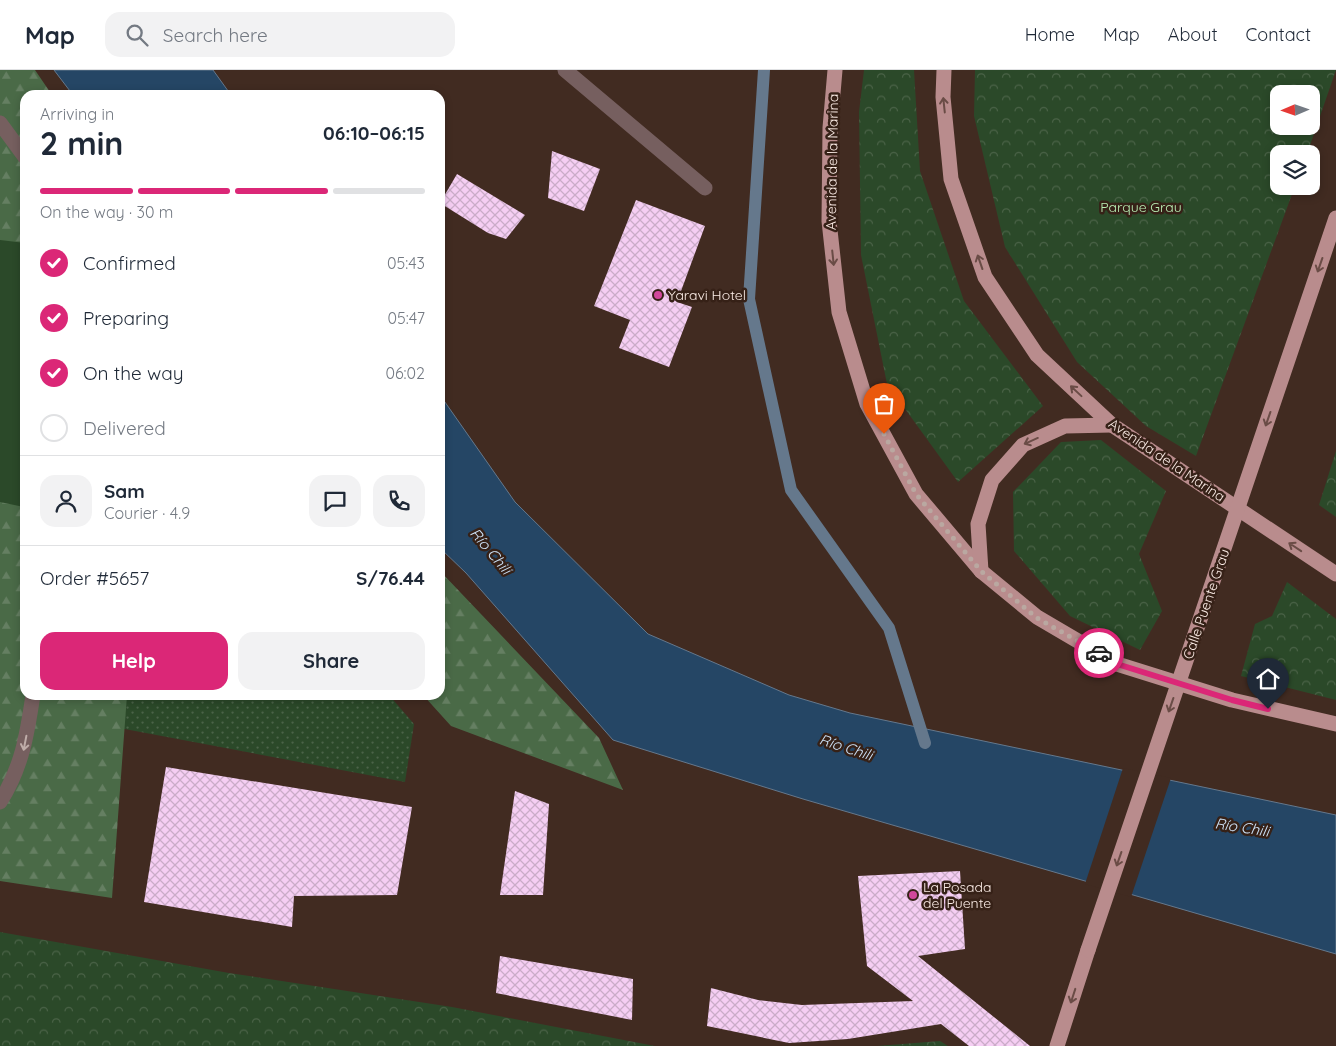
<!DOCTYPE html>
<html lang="en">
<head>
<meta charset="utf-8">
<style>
	:root { --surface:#fff; --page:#f2f2f3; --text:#1f2937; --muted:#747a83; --line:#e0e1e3; --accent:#db2777 }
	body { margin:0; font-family:Quicksand,sans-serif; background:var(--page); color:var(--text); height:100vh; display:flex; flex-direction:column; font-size:19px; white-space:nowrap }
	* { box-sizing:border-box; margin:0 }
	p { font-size:16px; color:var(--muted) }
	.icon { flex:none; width:28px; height:28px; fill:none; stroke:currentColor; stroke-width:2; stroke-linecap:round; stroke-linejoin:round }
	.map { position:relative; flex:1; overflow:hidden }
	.details { position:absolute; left:20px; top:20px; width:425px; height:610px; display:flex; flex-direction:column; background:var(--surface); border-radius:15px; box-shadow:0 2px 8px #0003 }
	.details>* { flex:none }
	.needle { width:32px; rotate:268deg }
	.tools { position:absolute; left:1270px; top:15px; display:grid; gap:10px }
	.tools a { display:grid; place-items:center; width:50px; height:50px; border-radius:10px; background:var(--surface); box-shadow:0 2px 8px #0003; font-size:25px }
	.pin { position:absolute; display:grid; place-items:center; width:42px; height:42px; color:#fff; margin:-51px -21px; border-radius:50% 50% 50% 0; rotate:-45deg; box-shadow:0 0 5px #0007 }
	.pin .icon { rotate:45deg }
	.courier { position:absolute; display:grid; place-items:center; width:50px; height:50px; margin:-25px; border:4px solid #db2777; border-radius:50%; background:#fff; color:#222; box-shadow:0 1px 6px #0007 }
	.overview em { font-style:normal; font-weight:700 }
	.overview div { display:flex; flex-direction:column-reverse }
	.overview { display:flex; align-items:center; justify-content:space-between; height:85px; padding:0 20px }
	h1 { font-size:32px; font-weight:700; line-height:38px }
	.bar { display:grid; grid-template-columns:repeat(4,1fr); gap:8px 5px; align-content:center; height:60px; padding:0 20px }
	.bar i { height:6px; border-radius:4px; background:var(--line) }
	.bar .current { background:var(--accent) }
	.bar p { grid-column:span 4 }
	.line { display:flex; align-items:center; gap:12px; padding:0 20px; border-top:1px solid var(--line) }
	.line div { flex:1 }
	.round { display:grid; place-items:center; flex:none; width:52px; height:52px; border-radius:15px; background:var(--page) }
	ol { padding:0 20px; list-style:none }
	li { display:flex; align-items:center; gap:15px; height:55px }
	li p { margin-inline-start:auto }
	li .icon { padding:5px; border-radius:50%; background:var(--accent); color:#fff; stroke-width:4 }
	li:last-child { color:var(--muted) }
	li i { width:28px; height:28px; border:2px solid var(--line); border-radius:50% }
	.button { display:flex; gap:10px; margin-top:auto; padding:10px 20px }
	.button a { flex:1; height:58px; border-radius:15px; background:var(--accent); color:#fff; font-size:20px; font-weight:700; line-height:58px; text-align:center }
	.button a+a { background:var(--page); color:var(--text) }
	header { display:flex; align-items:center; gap:30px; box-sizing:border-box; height:70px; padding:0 25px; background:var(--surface); border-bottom:1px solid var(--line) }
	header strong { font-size:24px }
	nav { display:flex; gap:28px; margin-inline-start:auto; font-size:18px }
	.search { width:350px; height:45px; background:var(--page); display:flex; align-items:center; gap:12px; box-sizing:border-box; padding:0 18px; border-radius:15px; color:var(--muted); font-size:19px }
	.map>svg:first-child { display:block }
	.grass { fill:url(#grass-dots) }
	.forest { fill:url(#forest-firs) }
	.park { fill:url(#park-crowns); fill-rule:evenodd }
	.garden { fill:#2b4929 }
	.water { fill:#254665; stroke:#65788c }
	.pier { fill:#412b21 }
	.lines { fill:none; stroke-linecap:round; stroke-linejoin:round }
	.stream { stroke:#65788c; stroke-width:12 }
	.building { fill:url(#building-cross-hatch) }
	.minor { stroke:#765f5f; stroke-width:15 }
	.major { stroke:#b98c8d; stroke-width:15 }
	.major-bridge { stroke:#b98c8d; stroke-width:15 }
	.oneway { stroke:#6a4c46 }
	.oneway2 { stroke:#bfada9 }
	.done { stroke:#baa8a1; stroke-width:5; stroke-dasharray:0 9 }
	.route { stroke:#db2777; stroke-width:6 }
	.hotel-dot { fill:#d1479c; stroke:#362117; stroke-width:2 }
	.labels { text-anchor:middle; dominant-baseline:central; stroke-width:5; stroke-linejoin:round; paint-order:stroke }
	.street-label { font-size:14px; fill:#fbece6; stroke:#362117 }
	.park-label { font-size:14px; fill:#baefb5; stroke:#362117 }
	.poi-label { font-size:14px; fill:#fbece6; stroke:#362117; text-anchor:start }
	.water-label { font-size:15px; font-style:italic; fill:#d0e6fc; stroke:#362117 }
</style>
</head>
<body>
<header>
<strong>Map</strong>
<div class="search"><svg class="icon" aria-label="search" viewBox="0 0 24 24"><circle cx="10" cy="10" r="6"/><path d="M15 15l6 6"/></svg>Search here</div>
<nav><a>Home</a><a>Map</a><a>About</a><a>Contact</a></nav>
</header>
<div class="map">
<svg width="1336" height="976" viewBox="0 0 1336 976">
	<defs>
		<pattern id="grass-dots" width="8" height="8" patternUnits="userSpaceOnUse" patternTransform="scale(1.25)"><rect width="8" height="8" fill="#2b4929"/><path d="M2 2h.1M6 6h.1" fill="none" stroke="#4b6348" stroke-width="1.8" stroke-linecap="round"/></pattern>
		<pattern id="forest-firs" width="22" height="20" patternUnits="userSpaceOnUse" patternTransform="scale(1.25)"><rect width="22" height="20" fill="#4a6a47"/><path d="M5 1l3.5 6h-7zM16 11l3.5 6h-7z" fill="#657f62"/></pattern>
		<pattern id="park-crowns" width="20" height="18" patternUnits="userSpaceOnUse" patternTransform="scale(1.25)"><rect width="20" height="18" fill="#2b4929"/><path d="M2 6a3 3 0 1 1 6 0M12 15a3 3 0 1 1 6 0" fill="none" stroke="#4b6348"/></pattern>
		<pattern id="building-cross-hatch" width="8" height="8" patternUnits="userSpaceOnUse" patternTransform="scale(1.25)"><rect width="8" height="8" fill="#f5cef3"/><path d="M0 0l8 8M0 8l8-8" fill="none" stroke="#caacc8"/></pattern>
	</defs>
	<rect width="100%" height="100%" fill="#412b21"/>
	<path class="grass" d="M118 625H389L414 654 405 712 114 657Z"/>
	<g class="forest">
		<path d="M0 0H35L52 25H25V625H127L112 828 0 811Z"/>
		<path d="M440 501 599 668 623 720 451 656 423 625H440Z"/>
	</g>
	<g class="park">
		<path d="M864 0H914L920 101 964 231 1043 336 958 412 887 314 861 185 859 42Z"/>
		<path d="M975 0H1336L1307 84H1279V116H1295L1196 386 1146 356 1077 292 1005 177 974 46ZM1279 24H1311V56H1279Z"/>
		<path d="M1101 370 1166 421 1139 484 1162 541 1140 580 1070 546 1014 481 1013 422 1061 372Z"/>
		<path d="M1336 381V447L1319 435Z"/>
		<path d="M1287 512 1336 549V630L1241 606 1255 554 1272 546Z"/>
		<path d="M0 862 229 903 452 937 655 976H0Z"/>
		<path d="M940 971 948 976H877Z"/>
	</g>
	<path class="garden" d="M0 170 25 173 24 437 0 432Z"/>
	<g class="water">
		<path d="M54 0H213L231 25H73Z"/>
		<path d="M440 325 515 432 648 564 789 625 850 643 1336 745V884L803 729 613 670 466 503 440 478Z"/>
	</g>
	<path class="pier" d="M1123 698 1171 708 1131 827 1085 814Z"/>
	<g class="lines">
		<path class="stream" d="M764 0 749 229 791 420 889 558 925 673"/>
	</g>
	<g class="building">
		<path d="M552 81 600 99 584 141 548 128Z"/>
		<path d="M457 104 525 145 506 169 488 163 440 133Z"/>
		<path d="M636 130 705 156 677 232 692 237 669 297 619 278 630 250 594 236Z"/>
		<path d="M166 697 412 737 397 825 294 826 292 857 144 832Z"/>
		<path d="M515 721 549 734 543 825H500Z"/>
		<path d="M960 801 965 879 918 886 1030 976H969L941 954 848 969 789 973 707 956 711 918 758 930 802 935 913 931 867 896 858 806Z"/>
		<path d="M500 886 633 909 632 950 496 923Z"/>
	</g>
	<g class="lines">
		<g class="minor">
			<path d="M565 0 705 118"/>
			<path d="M0 53 25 87"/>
			<path d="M0 732C22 697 27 665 33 625"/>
		</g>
		<g class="major">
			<path d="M835 0 830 58 829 151 839 242 867 334 916 424 981 501 1037 547 1117 594 1232 630 1336 654"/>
			<path d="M944 0 943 27 951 109 985 207 1037 285 1112 355 1336 504"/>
			<path d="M981 501 978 454 992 410 1023 375 1065 356 1112 355"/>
			<path d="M1057 976 1088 880"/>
		</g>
		<path class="major-bridge" d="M1088 880 1336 148"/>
	</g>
	<defs><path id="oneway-shaft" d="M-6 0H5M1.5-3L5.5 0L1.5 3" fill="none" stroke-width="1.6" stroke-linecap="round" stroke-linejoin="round" transform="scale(1.25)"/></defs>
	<g class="oneway">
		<use href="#oneway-shaft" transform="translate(944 35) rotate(-96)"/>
		<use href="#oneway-shaft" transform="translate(833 188) rotate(84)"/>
		<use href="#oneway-shaft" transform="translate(980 192) rotate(-109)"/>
		<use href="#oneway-shaft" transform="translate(1320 195) rotate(109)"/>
		<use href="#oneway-shaft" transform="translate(1076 321) rotate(-137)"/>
		<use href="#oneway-shaft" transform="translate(1268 349) rotate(109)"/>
		<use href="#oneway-shaft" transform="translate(1031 371) rotate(156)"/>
		<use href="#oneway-shaft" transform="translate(1295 477) rotate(-146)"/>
		<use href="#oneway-shaft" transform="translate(1171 635) rotate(109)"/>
		<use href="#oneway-shaft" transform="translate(1119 789) rotate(109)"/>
		<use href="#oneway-shaft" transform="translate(1073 926) rotate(108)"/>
	</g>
	<use class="oneway2" href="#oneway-shaft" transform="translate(25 673) rotate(101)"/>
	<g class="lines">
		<path class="done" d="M884 364 916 424 981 501 1037 548 1099 583"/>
		<path class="route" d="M1099 583 1117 594 1232 630 1268 639"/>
	</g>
	<g class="hotel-dot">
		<circle cx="658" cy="225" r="5"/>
		<circle cx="913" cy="825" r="5"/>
	</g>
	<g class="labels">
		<g class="street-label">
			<text transform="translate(832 92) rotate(-89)">Avenida de la Marina</text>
			<text transform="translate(1167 390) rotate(34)">Avenida de la Marina</text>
			<text transform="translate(1206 534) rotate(-71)">Calle Puente Grau</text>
		</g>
		<g class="park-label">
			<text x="1141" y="137">Parque Grau</text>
		</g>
		<g class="poi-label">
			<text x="668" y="225">Yaravi Hotel</text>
			<text x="923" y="817">La Posada<tspan x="923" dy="16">del Puente</tspan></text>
		</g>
		<g class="water-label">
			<text transform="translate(491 481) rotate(50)">Río Chili</text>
			<text transform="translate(846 677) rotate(18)">Río Chili</text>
			<text transform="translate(1242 757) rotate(9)">Río Chili</text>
		</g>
	</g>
</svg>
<div class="tools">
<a><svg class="needle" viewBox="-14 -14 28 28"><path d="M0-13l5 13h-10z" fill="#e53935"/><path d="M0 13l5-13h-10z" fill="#747a83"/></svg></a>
<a><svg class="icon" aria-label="layers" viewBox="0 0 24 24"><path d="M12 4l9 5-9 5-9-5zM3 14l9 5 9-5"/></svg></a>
</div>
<div class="pin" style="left:884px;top:364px;background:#ea580c"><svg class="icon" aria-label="bag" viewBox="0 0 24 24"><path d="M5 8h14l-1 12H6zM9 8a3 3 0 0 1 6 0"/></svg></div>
<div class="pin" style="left:1268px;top:639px;background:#1f2937"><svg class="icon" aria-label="home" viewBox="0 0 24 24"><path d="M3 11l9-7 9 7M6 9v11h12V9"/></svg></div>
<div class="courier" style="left:1099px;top:583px"><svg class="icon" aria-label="car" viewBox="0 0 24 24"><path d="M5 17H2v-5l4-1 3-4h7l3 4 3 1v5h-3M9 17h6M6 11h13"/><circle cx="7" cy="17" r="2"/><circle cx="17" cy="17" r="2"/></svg></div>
<section class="details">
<div class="overview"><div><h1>2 min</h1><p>Arriving in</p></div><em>06:10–06:15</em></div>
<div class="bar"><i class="current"></i><i class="current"></i><i class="current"></i><i></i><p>On the way · 30 m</p></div>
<ol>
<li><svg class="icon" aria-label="check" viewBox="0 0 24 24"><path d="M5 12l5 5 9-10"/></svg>Confirmed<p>05:43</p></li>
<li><svg class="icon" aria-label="check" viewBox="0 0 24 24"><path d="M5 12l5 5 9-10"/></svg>Preparing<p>05:47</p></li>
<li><svg class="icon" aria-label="check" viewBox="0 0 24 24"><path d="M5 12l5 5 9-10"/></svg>On the way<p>06:02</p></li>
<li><i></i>Delivered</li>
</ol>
<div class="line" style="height:90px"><a class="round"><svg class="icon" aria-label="person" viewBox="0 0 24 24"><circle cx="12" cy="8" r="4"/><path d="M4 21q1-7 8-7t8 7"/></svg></a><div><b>Sam</b><p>Courier · 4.9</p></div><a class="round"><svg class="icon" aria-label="chat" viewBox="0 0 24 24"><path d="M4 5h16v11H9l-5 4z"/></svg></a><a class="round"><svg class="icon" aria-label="phone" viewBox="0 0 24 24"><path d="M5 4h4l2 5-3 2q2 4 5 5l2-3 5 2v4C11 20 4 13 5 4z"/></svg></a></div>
<div class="line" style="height:65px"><div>Order #5657</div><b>S/76.44</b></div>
<div class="button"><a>Help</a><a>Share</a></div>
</section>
</div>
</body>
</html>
